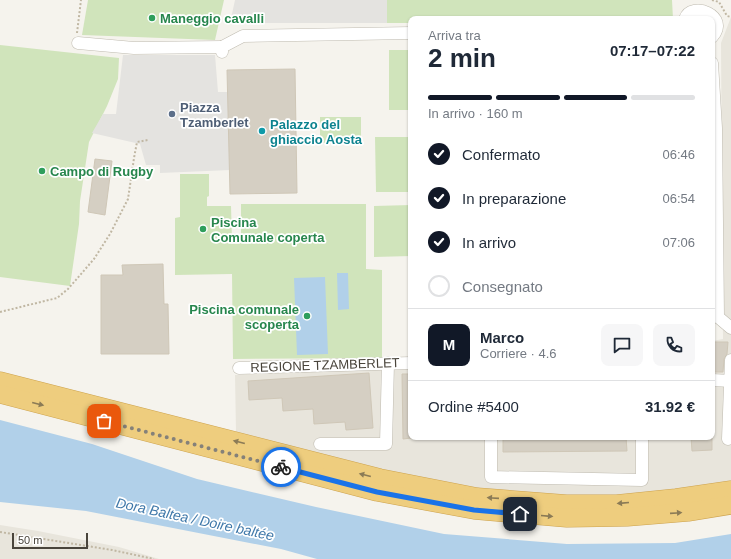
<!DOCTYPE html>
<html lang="it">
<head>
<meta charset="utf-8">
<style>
	:root { --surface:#fff; --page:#f6f6f7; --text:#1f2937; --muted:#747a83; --line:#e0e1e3; --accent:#111827 }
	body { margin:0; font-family:Helvetica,sans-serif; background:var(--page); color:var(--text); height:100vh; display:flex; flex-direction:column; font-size:15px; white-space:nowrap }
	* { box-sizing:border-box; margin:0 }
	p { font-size:13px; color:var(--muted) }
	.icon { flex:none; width:22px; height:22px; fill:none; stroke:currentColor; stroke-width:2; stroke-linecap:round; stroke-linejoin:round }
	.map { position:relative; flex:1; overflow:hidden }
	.side { position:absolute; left:408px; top:16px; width:307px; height:424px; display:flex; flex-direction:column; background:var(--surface); border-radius:8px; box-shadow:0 1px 3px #0004 }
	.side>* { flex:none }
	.scale { position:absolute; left:12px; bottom:10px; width:76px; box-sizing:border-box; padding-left:4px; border:2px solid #49443b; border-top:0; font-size:11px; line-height:14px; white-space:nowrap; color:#49443b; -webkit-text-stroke:3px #fff; paint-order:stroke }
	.pin { position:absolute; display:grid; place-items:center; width:34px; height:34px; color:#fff; margin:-17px; border-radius:8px; box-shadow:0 2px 6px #0006 }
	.courier { position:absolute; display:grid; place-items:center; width:40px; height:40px; margin:-20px; border:3px solid #1a73e8; border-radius:50%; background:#fff; color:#222; box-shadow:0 1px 5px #0007 }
	.head em { font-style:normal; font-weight:800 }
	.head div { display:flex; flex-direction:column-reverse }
	.head { display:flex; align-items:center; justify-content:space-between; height:68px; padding:0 20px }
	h1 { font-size:26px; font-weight:800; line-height:30px }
	.bar { display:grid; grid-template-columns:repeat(4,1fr); gap:6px 4px; align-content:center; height:48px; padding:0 20px }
	.bar i { height:5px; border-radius:3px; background:var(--line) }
	.bar .on { background:var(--accent) }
	.bar p { grid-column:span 4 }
	.line { display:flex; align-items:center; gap:10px; padding:0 20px; border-top:1px solid var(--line) }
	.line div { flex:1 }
	.round { display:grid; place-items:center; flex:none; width:42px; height:42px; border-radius:8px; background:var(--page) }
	ol { padding:0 20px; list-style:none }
	li { display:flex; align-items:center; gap:12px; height:44px }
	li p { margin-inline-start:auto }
	li .icon { padding:4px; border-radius:50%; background:var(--accent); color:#fff; stroke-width:4 }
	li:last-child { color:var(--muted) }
	li i { width:22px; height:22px; border:2px solid var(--line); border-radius:50% }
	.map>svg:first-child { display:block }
	.residential { fill:#e8e5dc }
	.green { fill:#d0e4bb }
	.parking { fill:#e4e3e0 }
	.water { fill:#b1d0e9 }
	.building { fill:#d5cfc3; stroke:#cfc7b7 }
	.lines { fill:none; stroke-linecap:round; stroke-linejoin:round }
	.minor-casing { stroke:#bfbbb0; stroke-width:13 }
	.highway-casing { stroke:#cda34f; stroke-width:19 }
	.path { stroke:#c0b7a3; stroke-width:2; stroke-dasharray:2 2; stroke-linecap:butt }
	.minor { stroke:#fff; stroke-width:12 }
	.highway { stroke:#eecd7e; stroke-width:18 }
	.oneway { fill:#8b7b56 }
	.done { stroke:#858179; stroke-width:4; stroke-dasharray:0 7.2 }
	.route { stroke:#1a73e8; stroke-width:5 }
	.leisure-dot { fill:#2e9e5b; stroke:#fff; stroke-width:1.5 }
	.service-dot { fill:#5c6f8a; stroke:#fff; stroke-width:1.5 }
	.culture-dot { fill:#0f9aa8; stroke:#fff; stroke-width:1.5 }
	.labels { text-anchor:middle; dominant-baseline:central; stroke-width:3.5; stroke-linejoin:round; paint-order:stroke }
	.leisure-label { font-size:13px; font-weight:bold; fill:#27864d; stroke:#fff; text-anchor:start }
	.service-label { font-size:13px; font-weight:bold; fill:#4e5e75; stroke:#fff; text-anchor:start }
	.culture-label { font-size:13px; font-weight:bold; fill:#0d838f; stroke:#fff; text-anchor:start }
	.street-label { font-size:13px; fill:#49443b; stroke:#fff }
	.water-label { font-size:14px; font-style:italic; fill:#3f78a9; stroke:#fff }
</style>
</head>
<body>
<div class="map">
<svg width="731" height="559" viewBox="0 0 731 559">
	<rect width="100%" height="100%" fill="#f5f3ed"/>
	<g class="residential">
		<path d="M731 17V482L695 487 617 496H559L493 491 374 468 236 432 235 375 411 364V437H712V341L723 339 721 43Z"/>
		<path d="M0 525 38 531 119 547 159 559H0Z"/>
	</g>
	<g class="green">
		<path d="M88 0H224L215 40 82 35Z"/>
		<path d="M387 0H672L673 19H411V23H387Z"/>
		<path d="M0 45 119 58 118 79 107 106 89 142 80 201 79 224 70 286 0 277Z"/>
		<rect x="389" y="50" width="22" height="60"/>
		<rect x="320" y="117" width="41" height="26"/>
		<path d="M375 137H411V192H376Z"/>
		<path d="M180 174H209V196L207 197V206H231L232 240H241V204H366V269L382 270V358L233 359 232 274 175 275V218L180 217Z"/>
		<path d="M411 205V256L374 257V206Z"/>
	</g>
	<g class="parking">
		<path d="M235 0H387V23H230Z"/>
		<path d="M123 55H215L218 92H228L230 170 160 173V165H146L140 144 92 133 103 114H116Z"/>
	</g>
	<g class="water">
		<path d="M337 273H348L349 309 338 310Z"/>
		<path d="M325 277 328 354 297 355 294 278Z"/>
		<path d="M0 420 92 444 197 479 316 507 444 534 567 544 675 543 731 534V559H317L281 549 86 511 0 502Z"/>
	</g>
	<g class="building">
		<path d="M295 69 297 193 230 194 227 70Z"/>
		<path d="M95 159 112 161 105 215 88 212Z"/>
		<path d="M163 264 164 304H168L169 354H101V275H123L122 265Z"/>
		<path d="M712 342H728L727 354 724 359 723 372H712Z"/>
		<path d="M369 373 373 428 346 430 345 422 314 424 313 409 283 411 282 398 249 400 248 381Z"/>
		<path d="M402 374H411V438L403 439Z"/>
		<path d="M503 437H626L627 451 503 452Z"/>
		<path d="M691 437H712V450L692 451Z"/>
	</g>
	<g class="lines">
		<defs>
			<g id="minor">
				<path d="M685 19C691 0 731 16 712 37"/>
				<path d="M78 43 134 48 222 47"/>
				<path d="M222 52V47L243 36 411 33"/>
				<path d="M712 63 716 128 718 317"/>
				<path d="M718 317 731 328"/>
				<path d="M239 368 411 363"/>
				<path d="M712 380 731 381"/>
				<path d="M491 437V477L642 480V437"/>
				<path d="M728 439 731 360"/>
				<path d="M320 444H386L388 363"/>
			</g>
			<g id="highway">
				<path d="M0 381 380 478 477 497 566 504H617L676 498 731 490"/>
				<path d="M0 394 377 492 474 510 567 518 627 517 688 512 731 505"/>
			</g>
		</defs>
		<use href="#minor" class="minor-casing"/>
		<use href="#highway" class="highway-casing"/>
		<g class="path">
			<path d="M712 0 719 2 727 16 731 17"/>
			<path d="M77 33 81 0"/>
			<path d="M0 312 57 298 68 289 94 259 110 234 128 199 134 158 137 142 148 140"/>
			<path d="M0 532 112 550 154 559"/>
		</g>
		<use href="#minor" class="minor"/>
		<use href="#highway" class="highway"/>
	</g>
	<defs><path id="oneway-solid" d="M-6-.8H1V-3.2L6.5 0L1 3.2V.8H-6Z"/></defs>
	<g class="oneway">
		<use href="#oneway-solid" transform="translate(38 404) rotate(14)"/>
		<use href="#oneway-solid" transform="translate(239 442) rotate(-166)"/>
		<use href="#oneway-solid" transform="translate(365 475) rotate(-166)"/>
		<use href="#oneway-solid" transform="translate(493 498) rotate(-176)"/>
		<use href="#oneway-solid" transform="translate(623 503) rotate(175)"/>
		<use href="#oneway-solid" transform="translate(676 513) rotate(-4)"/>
		<use href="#oneway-solid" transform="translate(547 516) rotate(5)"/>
	</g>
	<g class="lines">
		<path class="done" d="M104 421 281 467"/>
		<path class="route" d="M281 467 377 492 474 510 520 514"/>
	</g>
	<g class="leisure-dot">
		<circle cx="152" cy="18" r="4"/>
		<circle cx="42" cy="171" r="4"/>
		<circle cx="203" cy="229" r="4"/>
		<circle cx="307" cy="316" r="4"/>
	</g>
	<circle class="service-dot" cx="172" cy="114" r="4"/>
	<circle class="culture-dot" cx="262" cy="131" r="4"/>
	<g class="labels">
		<g class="leisure-label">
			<text x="160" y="18">Maneggio cavalli</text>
			<text x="50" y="171">Campo di Rugby</text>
			<text x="211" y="222">Piscina<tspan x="211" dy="15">Comunale coperta</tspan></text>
			<text x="299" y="309" text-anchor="end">Piscina comunale<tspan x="299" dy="15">scoperta</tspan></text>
		</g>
		<g class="service-label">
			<text x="180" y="107">Piazza<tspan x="180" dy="15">Tzamberlet</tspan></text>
		</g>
		<g class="culture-label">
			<text x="270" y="124">Palazzo del<tspan x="270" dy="15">ghiaccio Aosta</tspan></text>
		</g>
		<g class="street-label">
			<text transform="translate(325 365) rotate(-2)">REGIONE TZAMBERLET</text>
		</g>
		<g class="water-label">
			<text transform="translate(195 519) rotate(12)">Dora Baltea / Doire baltée</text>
		</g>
	</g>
</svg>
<div class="scale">50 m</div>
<div class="pin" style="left:104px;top:421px;background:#ea580c"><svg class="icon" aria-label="bag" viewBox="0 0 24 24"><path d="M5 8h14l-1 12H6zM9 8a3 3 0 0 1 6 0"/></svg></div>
<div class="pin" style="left:520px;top:514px;background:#1f2937"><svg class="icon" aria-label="home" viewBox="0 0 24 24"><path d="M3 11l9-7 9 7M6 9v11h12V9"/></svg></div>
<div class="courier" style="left:281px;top:467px"><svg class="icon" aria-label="bike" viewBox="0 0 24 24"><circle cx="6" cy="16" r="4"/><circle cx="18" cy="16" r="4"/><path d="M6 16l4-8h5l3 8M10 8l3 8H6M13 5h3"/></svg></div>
<section class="side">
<div class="head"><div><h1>2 min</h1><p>Arriva tra</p></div><em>07:17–07:22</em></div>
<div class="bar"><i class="on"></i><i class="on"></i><i class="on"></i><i></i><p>In arrivo · 160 m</p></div>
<ol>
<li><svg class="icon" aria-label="check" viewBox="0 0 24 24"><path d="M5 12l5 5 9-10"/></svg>Confermato<p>06:46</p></li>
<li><svg class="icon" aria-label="check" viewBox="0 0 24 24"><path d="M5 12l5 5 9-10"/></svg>In preparazione<p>06:54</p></li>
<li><svg class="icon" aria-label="check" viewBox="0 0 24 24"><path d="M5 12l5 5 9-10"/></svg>In arrivo<p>07:06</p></li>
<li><i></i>Consegnato</li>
</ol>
<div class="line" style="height:72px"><b class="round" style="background:var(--accent);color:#fff">M</b><div><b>Marco</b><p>Corriere · 4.6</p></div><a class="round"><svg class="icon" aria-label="chat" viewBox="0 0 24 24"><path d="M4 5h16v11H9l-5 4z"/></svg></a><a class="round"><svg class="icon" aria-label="phone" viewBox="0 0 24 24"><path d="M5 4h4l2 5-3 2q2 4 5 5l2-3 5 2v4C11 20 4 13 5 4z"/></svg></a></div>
<div class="line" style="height:52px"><div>Ordine #5400</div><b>31.92 €</b></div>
</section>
</div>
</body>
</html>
